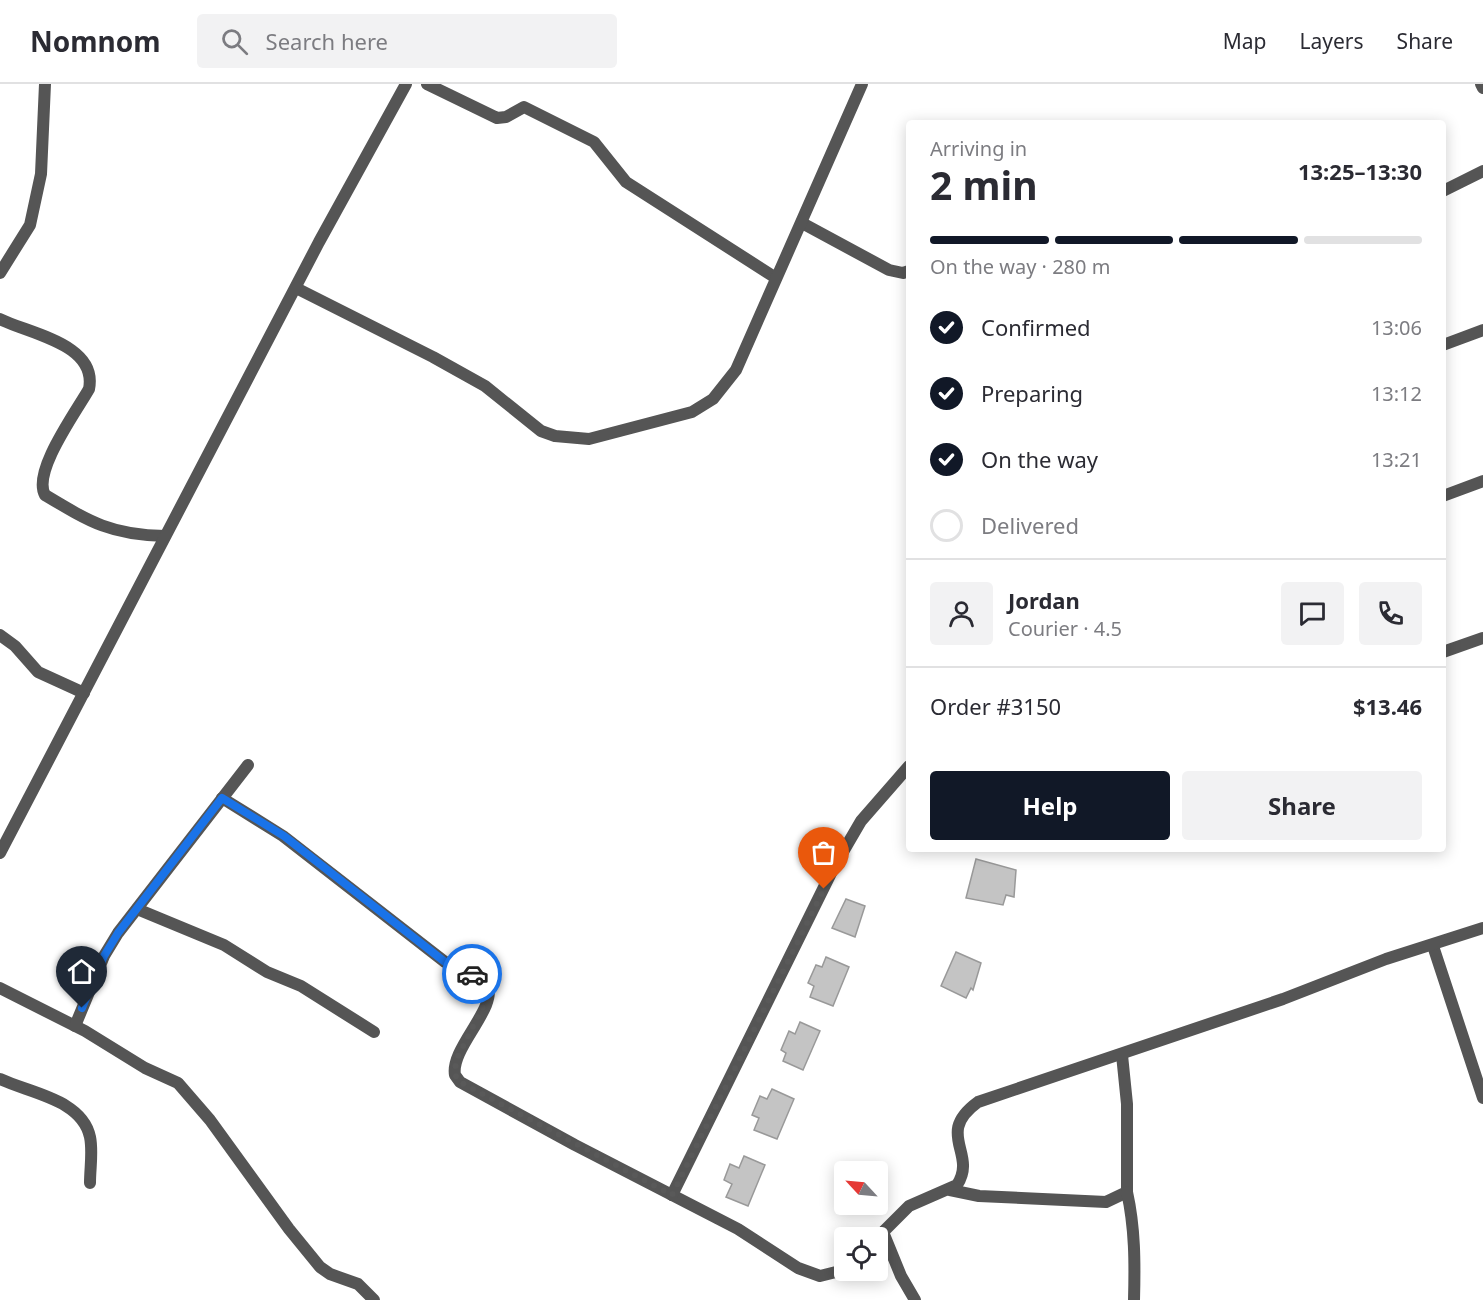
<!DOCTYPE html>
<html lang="en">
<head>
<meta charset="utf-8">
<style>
	:root { --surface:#fff; --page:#f2f2f3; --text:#2b2b33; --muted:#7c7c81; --line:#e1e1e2; --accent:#111827 }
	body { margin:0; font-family:"Noto Sans",sans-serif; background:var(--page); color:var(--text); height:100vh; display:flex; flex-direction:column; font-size:22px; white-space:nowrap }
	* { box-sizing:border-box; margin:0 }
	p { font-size:20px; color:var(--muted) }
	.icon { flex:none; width:33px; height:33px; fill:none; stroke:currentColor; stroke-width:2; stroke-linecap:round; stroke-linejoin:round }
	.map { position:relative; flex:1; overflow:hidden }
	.details { position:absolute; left:906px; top:36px; width:540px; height:732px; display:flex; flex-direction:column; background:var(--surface); border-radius:6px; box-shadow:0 3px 15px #0003 }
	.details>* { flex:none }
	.needle { width:39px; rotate:296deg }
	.controls { position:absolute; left:834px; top:1077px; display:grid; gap:12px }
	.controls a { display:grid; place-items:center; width:54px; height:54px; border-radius:6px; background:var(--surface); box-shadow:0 3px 15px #0003; font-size:30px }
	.pin { position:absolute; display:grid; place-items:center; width:51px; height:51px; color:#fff; margin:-62px -26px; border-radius:50% 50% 50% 0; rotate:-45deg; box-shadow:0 0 6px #0007 }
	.pin .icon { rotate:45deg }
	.courier { position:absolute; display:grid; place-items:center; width:60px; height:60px; margin:-30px; border:4px solid #1a73e8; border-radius:50%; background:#fff; color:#222; box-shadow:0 2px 8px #0007 }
	.headline em { font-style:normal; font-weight:700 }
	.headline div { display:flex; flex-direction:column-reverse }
	.headline { display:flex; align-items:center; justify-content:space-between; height:102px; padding:0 24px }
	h1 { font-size:39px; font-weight:700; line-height:45px }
	.bar { display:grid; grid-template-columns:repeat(4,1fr); gap:9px 6px; align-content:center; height:72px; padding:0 24px }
	.bar i { height:8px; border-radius:4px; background:var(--line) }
	.bar .current { background:var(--accent) }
	.bar p { grid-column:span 4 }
	.line { display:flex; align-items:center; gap:15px; padding:0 24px; border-top:2px solid var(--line) }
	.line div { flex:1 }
	.round { display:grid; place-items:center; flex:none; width:63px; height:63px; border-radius:6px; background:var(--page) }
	ol { padding:0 24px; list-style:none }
	li { display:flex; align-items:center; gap:18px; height:66px }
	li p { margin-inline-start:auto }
	li .icon { padding:6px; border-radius:50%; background:var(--accent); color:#fff; stroke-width:4 }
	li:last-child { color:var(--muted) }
	li i { width:33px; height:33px; border:3px solid var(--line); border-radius:50% }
	.button { display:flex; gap:12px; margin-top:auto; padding:12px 24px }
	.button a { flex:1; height:69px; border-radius:6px; background:var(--accent); color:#fff; font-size:24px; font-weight:700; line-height:69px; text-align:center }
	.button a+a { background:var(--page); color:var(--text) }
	header { display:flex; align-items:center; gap:36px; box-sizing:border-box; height:84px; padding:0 30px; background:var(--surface); border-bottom:2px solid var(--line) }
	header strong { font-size:28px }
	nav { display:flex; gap:33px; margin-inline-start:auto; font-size:21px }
	.search { width:420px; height:54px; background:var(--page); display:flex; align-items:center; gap:15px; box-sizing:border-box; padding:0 21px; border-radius:6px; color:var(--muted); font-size:22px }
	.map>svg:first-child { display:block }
	.building { fill:#c4c4c4; stroke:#999; stroke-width:1.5 }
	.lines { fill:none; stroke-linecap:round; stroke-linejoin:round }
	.street { stroke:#555; stroke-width:12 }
	.done { stroke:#595959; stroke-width:6; stroke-dasharray:0 10.8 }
	.route { stroke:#1a73e8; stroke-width:8 }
</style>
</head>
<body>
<header>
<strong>Nomnom</strong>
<div class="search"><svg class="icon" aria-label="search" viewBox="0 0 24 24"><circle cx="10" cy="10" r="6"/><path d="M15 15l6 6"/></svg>Search here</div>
<nav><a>Map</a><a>Layers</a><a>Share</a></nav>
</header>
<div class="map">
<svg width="1483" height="1216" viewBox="0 0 1483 1216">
	<rect width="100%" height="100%" fill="#fff"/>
	<g class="building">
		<path d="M976 775 1016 786 1014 813 1006 811 1003 821 966 814Z"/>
		<path d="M846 815 865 822 855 853 832 844Z"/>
		<path d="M956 868 981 879 973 906 971 904 966 914 941 902Z"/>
		<path d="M826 873 849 883 833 922 810 913 814 902 808 899 816 881 822 883Z"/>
		<path d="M800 938 820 947 803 986 783 977 786 969 781 966 789 947 795 950Z"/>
		<path d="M772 1005 794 1015 777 1055 754 1046 759 1034 752 1031 760 1012 767 1015Z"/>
		<path d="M744 1072 765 1081 748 1122 726 1113 732 1100 724 1096 730 1080 739 1084Z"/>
	</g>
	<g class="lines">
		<g class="street">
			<path d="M427 0 497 34 506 33 524 23 594 58 626 98 776 194"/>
			<path d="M1481 0 1483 4"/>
			<path d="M1443 107 1483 87"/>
			<path d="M802 139 889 186 903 189 909 187"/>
			<path d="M0 189 30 141 41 90 45 0"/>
			<path d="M296 204 433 273 485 302 541 347 555 352 589 355 692 328 713 315 736 286 862 0"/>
			<path d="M0 235C30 250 98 260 89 305 76 328 32 388 45 411 90 438 111 451 165 452"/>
			<path d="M1443 261 1483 246"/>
			<path d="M1443 412 1483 397"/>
			<path d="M0 551 15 562 38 588 84 609"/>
			<path d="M1443 568 1483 554"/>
			<path d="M222 714 283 752 445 878 487 900C499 923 450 964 455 991L460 998 575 1061 738 1145 798 1184 820 1192 844 1186"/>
			<path d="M0 769 319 158 406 0"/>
			<path d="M137 825 224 861 267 888 301 902 374 948"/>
			<path d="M1433 862 1483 1014"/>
			<path d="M0 904 85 947 145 984 178 999 210 1036 289 1145 320 1183 330 1190 358 1200 374 1216"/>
			<path d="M75 942 104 872 118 849 248 681"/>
			<path d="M0 995C29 1009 82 1015 90 1053 93 1067 90 1084 90 1099"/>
			<path d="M950 1106 979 1112 1106 1118 1127 1108V1020L1122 971"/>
			<path d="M1127 1108C1135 1144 1135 1179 1134 1216"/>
			<path d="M672 1111 833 785 861 737 909 682"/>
			<path d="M883 1148 901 1192 915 1216"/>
			<path d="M877 1154 909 1122 957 1101C978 1069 934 1050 978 1018L1283 915 1386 875 1483 844"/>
		</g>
	</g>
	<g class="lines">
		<path class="done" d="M472 890 487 900 489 911 456 976 455 991 460 998 672 1111 824 805"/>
		<path class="route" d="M82 924 104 872 118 849 222 714 284 752 445 878 472 890"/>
	</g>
</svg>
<div class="controls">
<a><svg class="needle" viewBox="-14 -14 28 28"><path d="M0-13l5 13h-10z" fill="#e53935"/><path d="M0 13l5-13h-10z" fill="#7c7c81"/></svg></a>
<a><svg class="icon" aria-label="locate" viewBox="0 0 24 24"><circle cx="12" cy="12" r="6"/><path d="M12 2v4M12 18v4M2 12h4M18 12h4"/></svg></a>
</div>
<div class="pin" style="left:824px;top:805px;background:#ea580c"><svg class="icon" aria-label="bag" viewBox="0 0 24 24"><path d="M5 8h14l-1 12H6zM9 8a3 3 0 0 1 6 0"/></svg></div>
<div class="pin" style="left:82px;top:924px;background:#1f2937"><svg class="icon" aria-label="home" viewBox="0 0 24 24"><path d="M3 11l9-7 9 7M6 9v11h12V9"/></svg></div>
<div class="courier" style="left:472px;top:890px"><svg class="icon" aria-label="car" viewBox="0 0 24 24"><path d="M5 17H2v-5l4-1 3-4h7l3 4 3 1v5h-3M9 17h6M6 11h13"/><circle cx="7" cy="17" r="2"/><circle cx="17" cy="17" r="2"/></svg></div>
<section class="details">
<div class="headline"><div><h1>2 min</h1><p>Arriving in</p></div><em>13:25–13:30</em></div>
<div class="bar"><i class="current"></i><i class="current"></i><i class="current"></i><i></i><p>On the way · 280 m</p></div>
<ol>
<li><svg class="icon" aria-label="check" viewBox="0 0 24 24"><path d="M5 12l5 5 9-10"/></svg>Confirmed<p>13:06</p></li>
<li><svg class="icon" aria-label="check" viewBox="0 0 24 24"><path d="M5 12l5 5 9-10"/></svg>Preparing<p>13:12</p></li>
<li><svg class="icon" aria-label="check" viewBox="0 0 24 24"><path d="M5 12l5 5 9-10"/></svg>On the way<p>13:21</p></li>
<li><i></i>Delivered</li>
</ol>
<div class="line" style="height:108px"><a class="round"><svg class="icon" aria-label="person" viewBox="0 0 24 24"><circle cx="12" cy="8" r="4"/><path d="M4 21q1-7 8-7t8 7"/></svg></a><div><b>Jordan</b><p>Courier · 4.5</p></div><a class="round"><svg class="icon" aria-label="chat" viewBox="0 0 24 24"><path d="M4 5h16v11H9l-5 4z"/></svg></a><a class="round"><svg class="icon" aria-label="phone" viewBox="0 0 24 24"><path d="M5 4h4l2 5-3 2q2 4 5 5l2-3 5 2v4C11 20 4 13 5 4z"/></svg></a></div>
<div class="line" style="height:78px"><div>Order #3150</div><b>$13.46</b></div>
<div class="button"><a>Help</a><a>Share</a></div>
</section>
</div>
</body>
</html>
